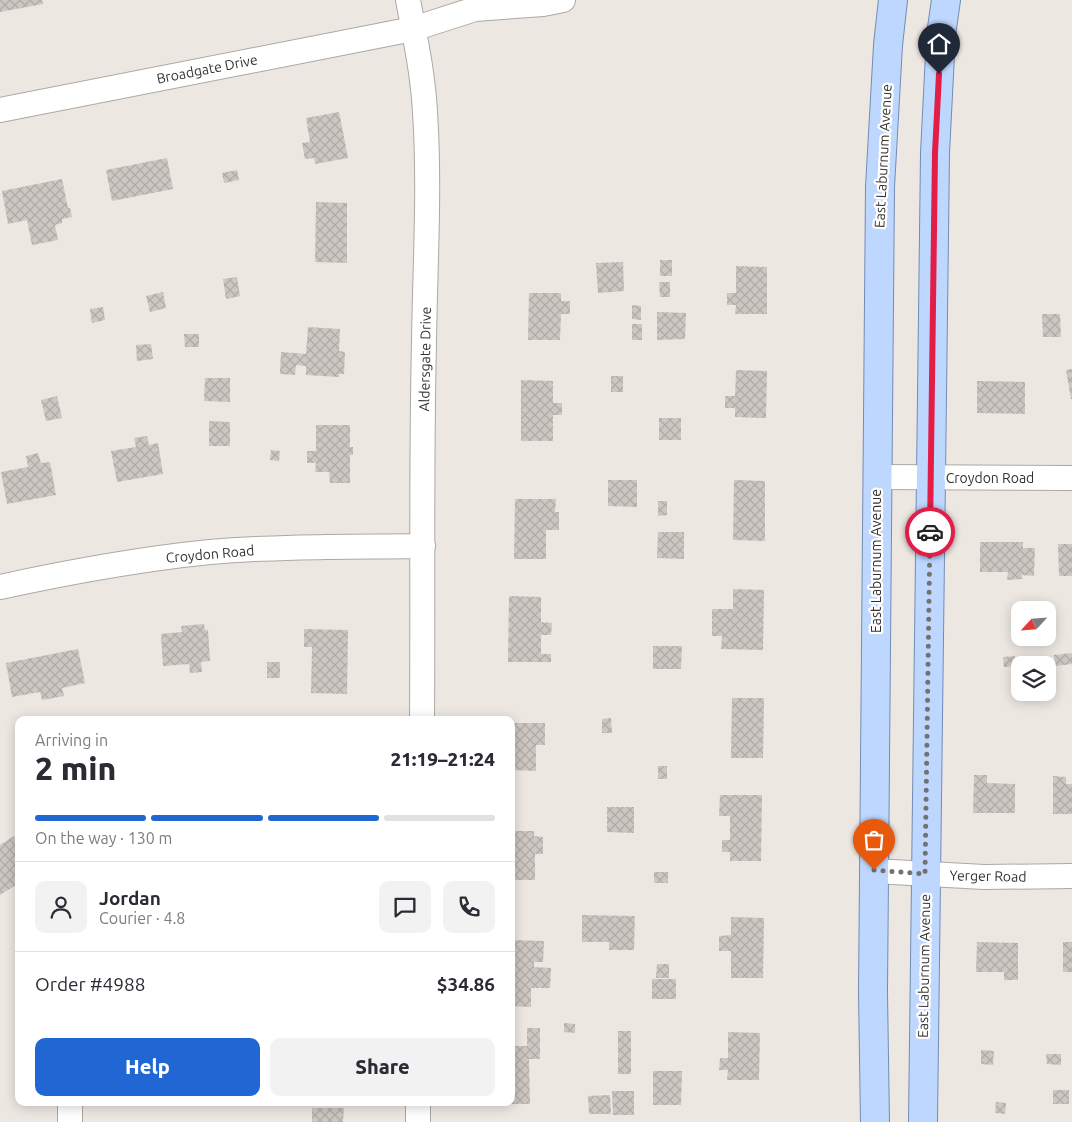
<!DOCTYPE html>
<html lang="en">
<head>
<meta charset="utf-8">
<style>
	:root { --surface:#fff; --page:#f2f2f3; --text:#2b2b33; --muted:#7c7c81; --line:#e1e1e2; --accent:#2067d3 }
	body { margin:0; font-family:Ubuntu,sans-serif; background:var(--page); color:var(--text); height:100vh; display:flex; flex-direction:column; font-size:19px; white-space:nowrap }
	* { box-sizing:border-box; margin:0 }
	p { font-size:16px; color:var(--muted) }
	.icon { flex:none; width:28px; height:28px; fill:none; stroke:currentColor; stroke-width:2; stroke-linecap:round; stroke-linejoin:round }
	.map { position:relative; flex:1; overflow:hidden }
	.panel { position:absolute; left:15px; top:716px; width:500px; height:390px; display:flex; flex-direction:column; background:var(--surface); border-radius:10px; box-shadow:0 2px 12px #0003 }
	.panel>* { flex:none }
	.needle { width:32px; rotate:244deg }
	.fabs { position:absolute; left:1011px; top:601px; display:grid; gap:10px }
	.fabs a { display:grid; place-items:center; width:45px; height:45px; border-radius:10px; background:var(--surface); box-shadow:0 2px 12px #0003; font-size:25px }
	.pin { position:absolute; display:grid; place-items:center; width:42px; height:42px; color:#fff; margin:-51px -21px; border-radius:50% 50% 50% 0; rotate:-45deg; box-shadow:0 0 5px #0007 }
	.pin .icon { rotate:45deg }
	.courier { position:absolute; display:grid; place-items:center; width:50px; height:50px; margin:-25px; border:4px solid #e11d48; border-radius:50%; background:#fff; color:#222; box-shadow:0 1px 6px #0007 }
	.headline em { font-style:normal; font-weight:800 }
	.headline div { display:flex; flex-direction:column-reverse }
	.headline { display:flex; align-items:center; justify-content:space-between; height:85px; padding:0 20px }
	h1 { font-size:32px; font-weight:800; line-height:38px }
	.bar { display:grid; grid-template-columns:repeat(4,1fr); gap:8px 5px; align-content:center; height:60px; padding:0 20px }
	.bar i { height:6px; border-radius:4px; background:var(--line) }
	.bar .on { background:var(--accent) }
	.bar p { grid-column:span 4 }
	.line { display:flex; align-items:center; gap:12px; padding:0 20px; border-top:1px solid var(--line) }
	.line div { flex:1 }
	.round { display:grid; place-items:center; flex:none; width:52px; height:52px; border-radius:10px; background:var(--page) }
	.button { display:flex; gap:10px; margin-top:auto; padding:10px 20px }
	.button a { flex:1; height:58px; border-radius:10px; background:var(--accent); color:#fff; font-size:20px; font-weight:800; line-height:58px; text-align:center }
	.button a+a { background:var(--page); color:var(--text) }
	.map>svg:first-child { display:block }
	.building { fill:url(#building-cross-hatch) }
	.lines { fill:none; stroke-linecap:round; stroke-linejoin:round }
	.minor-casing { stroke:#ada8a3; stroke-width:26 }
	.major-casing { stroke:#718cb6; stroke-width:30 }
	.minor { stroke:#fff; stroke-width:24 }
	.major { stroke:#bed7fe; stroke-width:28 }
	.done { stroke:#75716e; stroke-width:5; stroke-dasharray:0 9 }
	.route { stroke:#e11d48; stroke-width:6 }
	.labels { text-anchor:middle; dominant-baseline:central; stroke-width:4.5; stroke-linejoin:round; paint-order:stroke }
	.street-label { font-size:14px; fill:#343230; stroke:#fff }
</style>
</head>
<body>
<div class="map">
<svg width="1072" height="1122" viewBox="0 0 1072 1122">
	<defs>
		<pattern id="building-cross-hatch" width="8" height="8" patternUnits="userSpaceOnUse" patternTransform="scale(1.25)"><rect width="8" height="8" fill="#cdc7c2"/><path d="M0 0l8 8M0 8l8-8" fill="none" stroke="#b1aba7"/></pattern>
	</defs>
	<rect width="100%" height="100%" fill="#ede7e2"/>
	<g class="building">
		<path d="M0 0H42L43 4 0 12Z"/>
		<path d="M339 112 348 158 315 164 314 158 305 159 302 143 310 142 306 118Z"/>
		<path d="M167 158 173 189 112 201 106 170Z"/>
		<path d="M237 170 239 180 224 183 222 173Z"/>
		<path d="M62 179 68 208H70L72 217 62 219V223L55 225 58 240 32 245 27 220 8 224 2 191Z"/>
		<path d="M316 202 347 203V263L315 262Z"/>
		<rect x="660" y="260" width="12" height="16"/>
		<path d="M623 262 624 291 598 293 596 263Z"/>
		<path d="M736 266 767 267V314H735L736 305H727V293H736Z"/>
		<path d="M237 277 240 296 226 299 223 279Z"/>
		<path d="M659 282H670V297H660Z"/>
		<path d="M163 292 166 308 150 312 146 296Z"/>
		<path d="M529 293H561V301H570V314H561L560 340H528Z"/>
		<path d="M632 305 641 306V320L632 319Z"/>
		<path d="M103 307 105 320 92 323 90 309Z"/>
		<path d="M657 312 686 313 685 339 657 340Z"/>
		<path d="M1042 314H1060L1061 337H1043Z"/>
		<rect x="632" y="324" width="10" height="16"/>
		<path d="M308 327 340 329 339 351 345 352 344 374H339V377L306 375V366L296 365 295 375 280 374 281 352 306 354Z"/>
		<path d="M184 334H199V347H185Z"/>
		<path d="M151 344 153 359 137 361 136 345Z"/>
		<path d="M1072 369V399H1071L1066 370Z"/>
		<path d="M736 370 767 371 766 418 735 417V408H725V396H735Z"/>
		<rect x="611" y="376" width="12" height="16"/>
		<path d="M205 378H230V402L204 401Z"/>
		<path d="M521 380 553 381V403H562V415H553V441H521Z"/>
		<path d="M977 381 1025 382V414L977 413Z"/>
		<path d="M57 396 62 418 46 421 41 400Z"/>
		<rect x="659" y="418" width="22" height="22"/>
		<path d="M209 421 230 422V446H209Z"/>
		<path d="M316 425H350V447H353V455H350V483H330L329 472H315L316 463H307V451H316Z"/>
		<path d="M147 436 149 445 158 443 163 474 117 482 111 451 136 447 134 438Z"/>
		<path d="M271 450 280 451 279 461 270 460Z"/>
		<path d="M38 453 41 463 50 462 56 495 7 504 1 472 28 467 26 456Z"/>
		<path d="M608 480H637V507L608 506Z"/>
		<path d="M734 480 765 481V541L733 540Z"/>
		<path d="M515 499H556L555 512H559V530H546V559H514Z"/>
		<path d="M658 501H667V515L658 516Z"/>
		<path d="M658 532H684V559L657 558Z"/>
		<path d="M980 542H1023V548H1035L1034 576 1022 575V579L1007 580 1008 572H980Z"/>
		<path d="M1058 544H1072V576H1059Z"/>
		<path d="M733 589 764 590 763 650 721 649 722 636H712V609H733Z"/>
		<path d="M509 596 541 597V622L552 623 551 635H541V654H551V662H508Z"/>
		<path d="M204 624 205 630H208L210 661 201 662 202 672 190 673 189 664 163 666 161 634 182 632 181 626Z"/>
		<path d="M304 629 348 630 347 694 311 693 312 647H304Z"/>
		<path d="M653 646H682L681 669H653Z"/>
		<path d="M78 649 85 683 62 688 64 696 42 700 40 692 12 697 6 663Z"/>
		<path d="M1072 653V664L1055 666 1054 655Z"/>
		<path d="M1015 656 1016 666 1004 667 1003 657Z"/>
		<rect x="267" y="662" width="13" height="16"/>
		<path d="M732 698H764L763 758H731Z"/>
		<path d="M611 718 612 733H602V719Z"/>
		<path d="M511 723H545V745H536V771L511 770Z"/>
		<rect x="658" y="766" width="9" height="13"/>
		<path d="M974 775H987V783L1015 784V813H973Z"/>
		<path d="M1053 776 1066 777V784H1072V814H1053Z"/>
		<path d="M720 795H762L761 861H730V852H722V840H730V816H719Z"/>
		<path d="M607 807H634V833L607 832Z"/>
		<path d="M511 831H534V836L543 837V854H535V880H511Z"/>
		<path d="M14 836 19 844V883L0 895V845Z"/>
		<rect x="654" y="872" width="14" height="11"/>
		<path d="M582 915 635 916 634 950H609V942H582Z"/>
		<path d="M731 917 764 918 763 978H731V951H719V936L731 935Z"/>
		<path d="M511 940 544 941 543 962H534V967L551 968 550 988H531V1007L511 1006Z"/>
		<path d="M977 942 1018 943V980H1004V972H976Z"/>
		<rect x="1063" y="942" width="9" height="30"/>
		<path d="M657 964H669V978H656Z"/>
		<rect x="652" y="979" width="24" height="20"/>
		<path d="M564 1023 575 1024V1033L564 1032Z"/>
		<path d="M527 1028H540V1059H529L530 1104H511V1046H527Z"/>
		<rect x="618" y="1031" width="13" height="43"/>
		<path d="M728 1032 760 1033 759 1080H727L728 1070H719L720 1058H728Z"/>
		<path d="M981 1050 994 1051 993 1065 981 1064Z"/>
		<path d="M1046 1054H1061V1065L1047 1064Z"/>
		<path d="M653 1071H682L681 1105H653Z"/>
		<rect x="1053" y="1090" width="16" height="14"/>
		<path d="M612 1091H634V1115H613Z"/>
		<path d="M610 1095 611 1114H589L588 1096Z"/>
		<path d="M996 1102 1006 1103 1005 1114 995 1113Z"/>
		<path d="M312 1108H344L343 1122H312Z"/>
	</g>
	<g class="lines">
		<defs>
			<g id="minor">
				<path d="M408 0C415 37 423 74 425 112 430 189 425 265 424 342 421 468 423 594 422 720"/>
				<path d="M0 110 413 29 475 9 543 4 563 0"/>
				<path d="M877 477 1072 478"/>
				<path d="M0 587C69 572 140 559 210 552 281 546 352 547 423 546"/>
				<path d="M874 871 984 877 1072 876"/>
				<path d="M418 1102V1122"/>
				<path d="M70 1122V1102"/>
			</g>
			<g id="major">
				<path d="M875 1122 873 992 880 187 888 45 893 0"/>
				<path d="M923 1122 935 153 941 35 946 0"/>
			</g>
		</defs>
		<use href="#minor" class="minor-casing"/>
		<use href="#major" class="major-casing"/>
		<use href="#minor" class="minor"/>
		<use href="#major" class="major"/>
	</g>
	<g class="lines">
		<path class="done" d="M874 870 925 874 930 532"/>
		<path class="route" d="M930 532 935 153 939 74"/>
	</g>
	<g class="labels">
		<g class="street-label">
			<text transform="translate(207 69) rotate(-11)">Broadgate Drive</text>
			<text transform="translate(883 156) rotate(-87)">East Laburnum Avenue</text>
			<text transform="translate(425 359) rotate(-89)">Aldersgate Drive</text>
			<text x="990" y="478">Croydon Road</text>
			<text transform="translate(210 554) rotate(-5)">Croydon Road</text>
			<text transform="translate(876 561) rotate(-90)">East Laburnum Avenue</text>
			<text transform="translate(988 876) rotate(1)">Yerger Road</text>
			<text transform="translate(924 966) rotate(-89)">East Laburnum Avenue</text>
		</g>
	</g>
</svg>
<div class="fabs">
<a><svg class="needle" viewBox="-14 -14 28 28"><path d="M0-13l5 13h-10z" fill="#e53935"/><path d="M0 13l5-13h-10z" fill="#7c7c81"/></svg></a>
<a><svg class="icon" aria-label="layers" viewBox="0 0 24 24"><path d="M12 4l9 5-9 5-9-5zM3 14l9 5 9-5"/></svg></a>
</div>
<div class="pin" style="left:874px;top:870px;background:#ea580c"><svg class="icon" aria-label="bag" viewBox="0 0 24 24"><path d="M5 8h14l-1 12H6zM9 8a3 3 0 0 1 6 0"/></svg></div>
<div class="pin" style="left:939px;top:74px;background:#1f2937"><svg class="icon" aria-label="home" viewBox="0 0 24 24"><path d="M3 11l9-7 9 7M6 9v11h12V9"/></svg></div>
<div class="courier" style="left:930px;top:532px"><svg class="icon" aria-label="car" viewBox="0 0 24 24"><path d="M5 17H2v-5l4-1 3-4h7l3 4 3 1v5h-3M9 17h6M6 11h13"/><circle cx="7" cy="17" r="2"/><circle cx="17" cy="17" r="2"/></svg></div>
<section class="panel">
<div class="headline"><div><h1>2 min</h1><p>Arriving in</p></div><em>21:19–21:24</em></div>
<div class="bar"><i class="on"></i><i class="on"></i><i class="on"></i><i></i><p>On the way · 130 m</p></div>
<div class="line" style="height:90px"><a class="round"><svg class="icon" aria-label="person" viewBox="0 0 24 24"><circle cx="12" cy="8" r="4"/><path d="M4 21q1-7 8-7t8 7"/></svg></a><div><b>Jordan</b><p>Courier · 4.8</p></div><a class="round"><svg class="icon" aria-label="chat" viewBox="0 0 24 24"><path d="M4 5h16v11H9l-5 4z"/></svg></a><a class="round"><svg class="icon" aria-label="phone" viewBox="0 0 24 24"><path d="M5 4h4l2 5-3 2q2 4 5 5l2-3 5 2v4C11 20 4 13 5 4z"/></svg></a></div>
<div class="line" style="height:65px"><div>Order #4988</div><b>$34.86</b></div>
<div class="button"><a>Help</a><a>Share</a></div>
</section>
</div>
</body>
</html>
